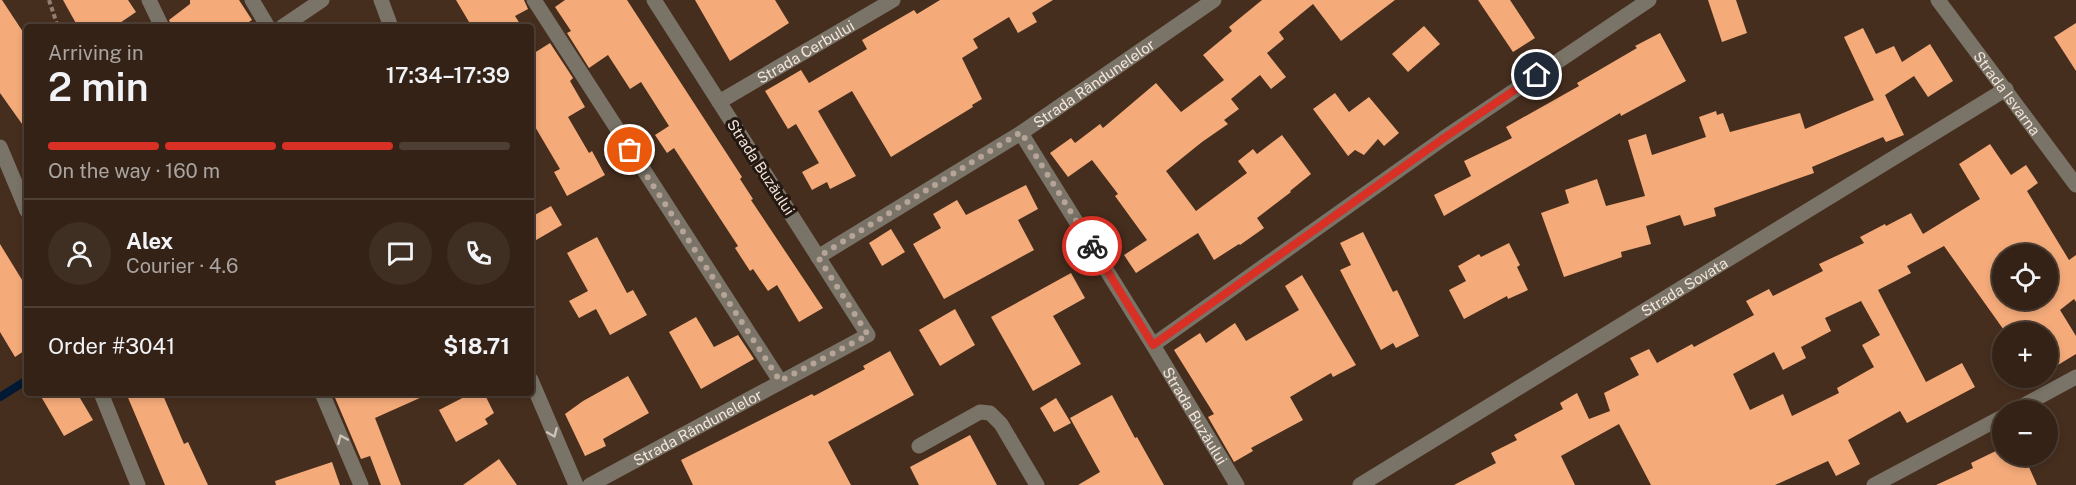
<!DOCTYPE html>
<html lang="en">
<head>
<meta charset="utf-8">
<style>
	:root { --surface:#342216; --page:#3f2f23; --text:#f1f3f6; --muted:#a9a4a1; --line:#4e3f35; --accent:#d93025 }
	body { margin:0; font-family:"Public Sans",sans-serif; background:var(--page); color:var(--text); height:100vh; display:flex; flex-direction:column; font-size:22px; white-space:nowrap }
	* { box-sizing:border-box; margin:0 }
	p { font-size:20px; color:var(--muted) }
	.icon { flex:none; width:33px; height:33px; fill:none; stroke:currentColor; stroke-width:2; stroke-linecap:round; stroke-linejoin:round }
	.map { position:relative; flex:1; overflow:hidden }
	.side { position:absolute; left:24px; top:24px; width:510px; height:372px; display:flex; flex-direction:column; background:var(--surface); border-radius:6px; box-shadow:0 3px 9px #0003,0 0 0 2px var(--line) }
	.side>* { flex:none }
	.tools { position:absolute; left:1992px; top:244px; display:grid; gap:12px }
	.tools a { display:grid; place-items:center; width:66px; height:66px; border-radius:50%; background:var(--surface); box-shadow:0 3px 9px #0003,0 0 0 2px var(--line); font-size:30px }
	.pin { position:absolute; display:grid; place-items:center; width:51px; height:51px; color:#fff; margin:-26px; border:3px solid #fff; border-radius:50%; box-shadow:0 2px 6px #0007 }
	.courier { position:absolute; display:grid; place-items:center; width:60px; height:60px; margin:-30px; border:4px solid #d93025; border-radius:50%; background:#fff; color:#222; box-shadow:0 2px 8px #0007 }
	.summary em { font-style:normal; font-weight:600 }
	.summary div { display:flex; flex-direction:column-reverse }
	.summary { display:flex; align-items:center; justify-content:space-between; height:102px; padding:0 24px }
	h1 { font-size:39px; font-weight:600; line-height:45px }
	.bar { display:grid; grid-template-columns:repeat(4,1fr); gap:9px 6px; align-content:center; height:72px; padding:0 24px }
	.bar i { height:8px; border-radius:4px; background:var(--line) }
	.bar .active { background:var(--accent) }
	.bar p { grid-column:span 4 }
	.line { display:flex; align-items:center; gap:15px; padding:0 24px; border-top:2px solid var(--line) }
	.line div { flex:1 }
	.round { display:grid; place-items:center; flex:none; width:63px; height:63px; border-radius:32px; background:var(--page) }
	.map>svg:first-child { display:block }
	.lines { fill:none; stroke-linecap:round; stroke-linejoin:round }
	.stream { stroke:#001935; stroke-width:8 }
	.building { fill:#f4aa79; fill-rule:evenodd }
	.path { stroke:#937f71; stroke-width:4; stroke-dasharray:4.5 3; stroke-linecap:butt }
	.minor { stroke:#797467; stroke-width:15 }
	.oneway { stroke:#cfc2b8 }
	.done { stroke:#b7a498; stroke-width:6; stroke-dasharray:0 10.8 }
	.route { stroke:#d93025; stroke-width:8 }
	.labels { text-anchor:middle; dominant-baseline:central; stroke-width:6; stroke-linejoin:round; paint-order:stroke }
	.street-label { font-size:15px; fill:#f4e4da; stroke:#241912 }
</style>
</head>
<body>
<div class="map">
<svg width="2076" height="485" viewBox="0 0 2076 485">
	<rect width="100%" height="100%" fill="#462e1e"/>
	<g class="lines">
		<path class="stream" d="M0 397 27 380"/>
	</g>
	<g class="building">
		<path d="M0 0H2L27 38V131L0 93Z"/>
		<path d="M63 0H128L136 12 114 27H78Z"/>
		<path d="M190 0H239L252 20 241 27H172L169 20 190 4Z"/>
		<path d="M456 0H524L528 9 515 16 522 27H472Z"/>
		<path d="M565 0H627L742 177 740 179 753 199 751 200 823 308 799 322 777 285 768 291 753 269 750 271 735 248 738 246 674 148 667 153 655 135 669 126 641 82 630 89 608 55 589 68 567 33 571 31 555 7Z"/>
		<path d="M695 0H775L789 23 730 61Z"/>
		<path d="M940 0H1053L1032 13 1037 22 1018 33 1009 17 973 39 978 48 962 58 982 99 972 105 973 107 891 157 852 91 818 111 856 176 830 189 827 182 812 190 802 172 819 163 796 124 788 129 765 91 801 70 809 83 867 49 862 40 914 10 917 14Z"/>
		<path d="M1262 0H1395L1341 41 1313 4 1279 32 1284 39 1267 53 1286 77 1271 89 1260 75 1231 99 1239 109 1224 120 1228 124 1202 142 1166 171 1196 211 1247 173 1238 161 1253 149 1257 154 1282 135 1311 174 1290 191 1291 192 1257 218 1264 228 1240 245 1239 244 1214 260 1198 233 1136 273 1124 255 1147 240 1115 196 1118 194 1092 160 1068 177 1050 153 1071 138 1075 143 1100 124 1103 128 1156 83 1181 112 1224 80 1203 55 1232 31 1229 27Z"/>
		<path d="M1478 0H1510L1535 38 1513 52Z"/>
		<path d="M1708 0H1736L1747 33 1722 42Z"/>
		<path d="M2076 23V71L2054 37Z"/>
		<path d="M1424 26 1440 44 1408 72 1392 54Z"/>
		<path d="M1863 28 1876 54 1894 46 1902 62 1930 44 1953 81 1928 97 1914 76 1885 95 1904 135 1886 142 1883 137 1812 167 1814 173 1714 208 1716 216 1684 226 1680 215 1646 226 1651 244 1621 252 1622 257 1564 277 1541 213 1569 203 1565 190 1597 179 1606 206 1645 196 1628 140 1646 134 1652 155 1706 137 1699 117 1716 111 1717 115 1723 113 1730 132 1800 113 1805 129 1874 100 1844 37Z"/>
		<path d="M1660 33 1686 81 1621 116 1620 113 1444 216 1434 195 1471 176 1464 161 1512 138 1506 127 1579 86 1577 83 1637 48 1635 46Z"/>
		<path d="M550 43 573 78 570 81 585 107 568 117 589 153 592 151 605 175 567 196 554 172 560 169 531 120V55Z"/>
		<path d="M1335 93 1349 112 1369 97 1399 133 1384 146 1378 139 1364 155 1355 150 1348 156 1313 109Z"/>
		<path d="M1990 144 2011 175 2026 165 2038 183 2027 191 2069 260 2076 255V302L2074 299 2060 310 2076 336V354L2048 371V333H2006L1944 246 1907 266 1911 273 1878 290 1926 382 1962 363 1975 387 1907 423 1900 411 1848 440 1860 464 1836 476 1828 461 1775 485H1651L1619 424 1561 456 1575 485H1454L1496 463 1491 453 1517 440 1514 435 1563 409 1560 403 1577 393 1589 419 1610 411 1604 393 1639 375 1630 358 1649 349 1657 363 1692 344 1694 347 1754 315 1746 301 1769 289 1773 296 1823 271 1819 264 1864 243 1860 237 1885 224 1886 226 1911 213 1923 234 1980 199 1959 164ZM2002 255H2048V266L2057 279 2048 286V300H2002ZM1861 301 1880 335 1862 345 1874 367 1837 388 1839 393 1792 416 1783 394 1750 410 1733 374 1774 352 1783 370 1806 358 1801 347 1831 331 1825 318Z"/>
		<path d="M1026 185 1038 209 1018 220 1034 250 944 299 913 244 941 228 933 214 957 200 966 215Z"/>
		<path d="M551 206 562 225 531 243V217Z"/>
		<path d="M891 229 905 252 882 266 869 243Z"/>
		<path d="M1363 232 1393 292 1397 290 1419 336 1396 348 1393 343 1381 350 1340 270 1351 265 1340 243Z"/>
		<path d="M597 237 627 293 633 290 647 315 610 335 596 309 579 318 569 301 588 291 567 253Z"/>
		<path d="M1509 243 1520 265 1517 267 1528 290 1508 299 1507 296 1464 319 1449 290 1466 281 1458 266 1479 254 1481 257Z"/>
		<path d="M0 244 27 288V349L15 357 0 332Z"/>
		<path d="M1071 273 1085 298 1053 316 1081 364 1033 391 991 317Z"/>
		<path d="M1302 275 1356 365 1333 377 1331 373 1290 397 1303 420 1251 448 1253 451 1234 462 1208 417 1214 414 1174 350 1200 333 1206 343 1235 323 1246 341 1299 310 1285 286Z"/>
		<path d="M955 309 975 345 940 366 919 330Z"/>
		<path d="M696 317 714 347 738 335 754 359 701 389 669 332Z"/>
		<path d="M890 351 914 395 828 442 851 485H693L681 460 812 394 814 396 865 369 863 366Z"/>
		<path d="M628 376 649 413 603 439 606 446 585 456 565 414 583 401Z"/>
		<path d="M39 393H77L93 420 64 436Z"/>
		<path d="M126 393H162L184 444 188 442 208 485H165Z"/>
		<path d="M333 393H431L375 418 401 485H381L370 456 361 459Z"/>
		<path d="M472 393H484L494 413 485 419 488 424 456 442 439 410Z"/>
		<path d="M1112 395 1135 438 1137 437 1164 485H1078L1100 472 1070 418Z"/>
		<path d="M1056 398 1071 423 1054 432 1040 408Z"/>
		<path d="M970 435 997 485H919L910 467Z"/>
		<path d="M2002 448V456H2024L2037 485H1936L1973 468 1971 463Z"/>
		<path d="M499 459 517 485H463Z"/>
		<path d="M332 462 340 485H276L275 481Z"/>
	</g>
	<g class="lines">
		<path class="path" d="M49 0 58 27"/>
		<g class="minor">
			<path d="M149 0 162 27"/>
			<path d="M252 0 268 27"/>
			<path d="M381 0 391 27"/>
			<path d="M534 0 780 381"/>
			<path id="s1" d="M1938 0 2076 185"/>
			<path d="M282 27 322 0"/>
			<path id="s2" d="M719 102 893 0"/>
			<path id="s3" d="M1021 133 1153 345 1237 485"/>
			<path d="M0 147 27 211"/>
			<path id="s4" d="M818 257 1021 133 1214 0"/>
			<path d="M1153 345 1444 138 1649 0"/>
			<path d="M531 380 576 485"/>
			<path d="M101 393 138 485"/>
			<path d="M322 393 361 485"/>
			<path d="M2013 411 2076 377"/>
			<path d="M919 446 980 412 990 413 1001 424 1037 485"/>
			<path id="s5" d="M590 485 868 335 654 0"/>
			<path id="s6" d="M1360 485 2006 89"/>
			<path d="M1874 485 2002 417"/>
		</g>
	</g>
	<defs><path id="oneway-chevron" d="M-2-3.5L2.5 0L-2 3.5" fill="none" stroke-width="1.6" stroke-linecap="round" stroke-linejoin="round" transform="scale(1.5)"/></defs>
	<g class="oneway">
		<use href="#oneway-chevron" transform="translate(553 433) rotate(67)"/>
		<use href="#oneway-chevron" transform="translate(342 439) rotate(-113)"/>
	</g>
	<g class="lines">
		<path class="done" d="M630 150 780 381 868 335 818 257 1021 132 1092 246"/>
		<path class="route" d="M1092 246 1153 345 1444 138 1537 75"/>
	</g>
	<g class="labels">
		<g class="street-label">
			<text stroke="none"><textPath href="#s2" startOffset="100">Strada Cerbului</textPath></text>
			<text stroke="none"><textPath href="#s4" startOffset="326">Strada Rândunelelor</textPath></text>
			<text stroke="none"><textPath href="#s1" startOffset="116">Strada Isvarna</textPath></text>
			<text transform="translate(761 167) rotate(57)">Strada Buzăului</text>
			<text stroke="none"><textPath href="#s6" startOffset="380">Strada Sovata</textPath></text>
			<text stroke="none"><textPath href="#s3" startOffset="332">Strada Buzăului</textPath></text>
			<text stroke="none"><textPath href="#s5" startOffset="122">Strada Rândunelelor</textPath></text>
		</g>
	</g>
</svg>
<div class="tools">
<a><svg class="icon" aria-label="locate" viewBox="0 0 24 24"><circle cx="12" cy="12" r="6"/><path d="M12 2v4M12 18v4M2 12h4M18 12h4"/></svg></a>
<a>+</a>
<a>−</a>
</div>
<div class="pin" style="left:630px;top:150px;background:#ea580c"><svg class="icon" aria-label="bag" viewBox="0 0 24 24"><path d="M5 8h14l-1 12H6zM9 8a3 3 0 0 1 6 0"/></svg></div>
<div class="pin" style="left:1537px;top:75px;background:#1f2937"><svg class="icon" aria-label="home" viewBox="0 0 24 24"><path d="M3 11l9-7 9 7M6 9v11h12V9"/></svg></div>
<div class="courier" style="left:1092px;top:246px"><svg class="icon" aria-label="bike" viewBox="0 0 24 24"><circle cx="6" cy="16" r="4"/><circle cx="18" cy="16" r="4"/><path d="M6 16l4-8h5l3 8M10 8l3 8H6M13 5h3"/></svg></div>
<section class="side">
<div class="summary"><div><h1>2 min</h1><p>Arriving in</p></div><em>17:34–17:39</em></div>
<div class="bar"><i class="active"></i><i class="active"></i><i class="active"></i><i></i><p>On the way · 160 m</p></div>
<div class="line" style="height:108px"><a class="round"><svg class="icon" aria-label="person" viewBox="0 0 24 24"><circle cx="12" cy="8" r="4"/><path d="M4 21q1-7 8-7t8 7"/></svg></a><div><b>Alex</b><p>Courier · 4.6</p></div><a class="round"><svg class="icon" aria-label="chat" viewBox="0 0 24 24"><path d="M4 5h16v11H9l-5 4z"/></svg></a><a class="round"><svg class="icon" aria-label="phone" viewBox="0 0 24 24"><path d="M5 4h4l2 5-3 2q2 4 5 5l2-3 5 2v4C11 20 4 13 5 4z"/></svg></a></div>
<div class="line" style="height:78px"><div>Order #3041</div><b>$18.71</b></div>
</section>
</div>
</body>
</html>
